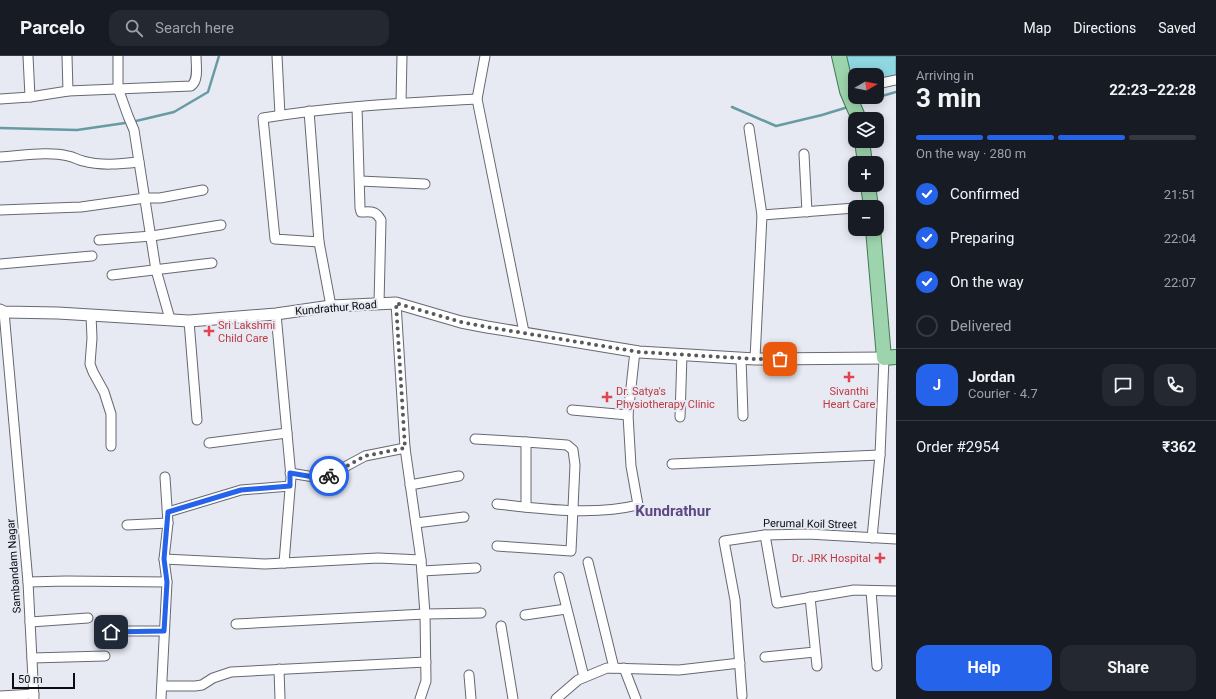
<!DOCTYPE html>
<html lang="en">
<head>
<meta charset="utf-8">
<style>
	:root { --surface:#171b24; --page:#242831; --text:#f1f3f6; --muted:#9ea1a6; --line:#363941; --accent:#2563eb }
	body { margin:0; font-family:Roboto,sans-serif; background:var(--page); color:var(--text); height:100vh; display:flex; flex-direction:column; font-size:15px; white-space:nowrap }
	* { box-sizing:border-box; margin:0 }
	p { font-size:13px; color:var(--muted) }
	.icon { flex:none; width:22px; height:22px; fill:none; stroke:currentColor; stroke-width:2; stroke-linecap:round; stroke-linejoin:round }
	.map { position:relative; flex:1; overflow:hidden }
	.panel { display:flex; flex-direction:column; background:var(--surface); width:320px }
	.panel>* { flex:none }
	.needle { width:26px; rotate:81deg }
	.controls { position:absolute; left:848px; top:12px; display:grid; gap:8px }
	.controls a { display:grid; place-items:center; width:36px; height:36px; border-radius:8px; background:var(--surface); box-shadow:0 2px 10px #0003; font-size:20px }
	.scale { position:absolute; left:12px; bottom:10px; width:63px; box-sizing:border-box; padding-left:4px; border:2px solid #0b0c0f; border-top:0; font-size:11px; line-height:14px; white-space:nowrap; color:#0b0c0f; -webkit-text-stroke:3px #e7e9f3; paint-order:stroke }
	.pin { position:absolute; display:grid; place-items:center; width:34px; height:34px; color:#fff; margin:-17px; border-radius:8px; box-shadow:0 2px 6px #0006 }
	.courier { position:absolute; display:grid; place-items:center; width:40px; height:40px; margin:-20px; border:3px solid #2563eb; border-radius:50%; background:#fff; color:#222; box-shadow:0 1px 5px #0007 }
	.summary em { font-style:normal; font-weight:700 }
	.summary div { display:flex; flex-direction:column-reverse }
	.summary { display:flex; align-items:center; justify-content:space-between; height:68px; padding:0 20px }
	h1 { font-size:26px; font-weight:700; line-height:30px }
	.bar { display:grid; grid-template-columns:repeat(4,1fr); gap:6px 4px; align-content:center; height:48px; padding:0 20px }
	.bar i { height:5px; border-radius:3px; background:var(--line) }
	.bar .active { background:var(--accent) }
	.bar p { grid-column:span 4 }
	.line { display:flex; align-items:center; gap:10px; padding:0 20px; border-top:1px solid var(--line) }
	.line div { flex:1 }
	.round { display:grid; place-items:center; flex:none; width:42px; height:42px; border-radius:12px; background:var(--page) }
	ol { padding:0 20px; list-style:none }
	li { display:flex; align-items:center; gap:12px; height:44px }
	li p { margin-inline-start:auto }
	li .icon { padding:4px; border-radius:50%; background:var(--accent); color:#fff; stroke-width:4 }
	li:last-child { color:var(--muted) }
	li i { width:22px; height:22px; border:2px solid var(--line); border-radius:50% }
	.action { display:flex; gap:8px; margin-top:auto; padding:8px 20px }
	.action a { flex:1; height:46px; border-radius:12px; background:var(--accent); color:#fff; font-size:16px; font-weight:700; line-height:46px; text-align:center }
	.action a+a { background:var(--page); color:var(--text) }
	header { display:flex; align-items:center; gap:24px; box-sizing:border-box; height:56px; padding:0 20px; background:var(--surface); border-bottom:1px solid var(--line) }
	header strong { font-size:19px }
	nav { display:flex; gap:22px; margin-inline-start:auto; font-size:14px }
	.search { width:280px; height:36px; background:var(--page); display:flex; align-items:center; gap:10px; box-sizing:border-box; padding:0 14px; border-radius:12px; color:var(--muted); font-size:15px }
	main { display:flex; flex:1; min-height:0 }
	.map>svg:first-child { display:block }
	.water { fill:#8fd8e1; stroke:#679ba2 }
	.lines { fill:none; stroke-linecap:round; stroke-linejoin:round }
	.stream { stroke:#679ba2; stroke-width:2.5 }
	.minor-casing { stroke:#676972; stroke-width:11 }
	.tertiary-casing { stroke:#676972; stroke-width:13 }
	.primary-casing { stroke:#3f7b52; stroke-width:16 }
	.minor { stroke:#fff; stroke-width:9 }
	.tertiary { stroke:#fff; stroke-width:11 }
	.primary { stroke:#9dd4ad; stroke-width:14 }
	.done { stroke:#58595f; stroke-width:4; stroke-dasharray:0 7.2 }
	.route { stroke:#2563eb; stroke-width:5 }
	.health-dot { fill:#e0444e; stroke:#e7e9f3; stroke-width:1.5 }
	.labels { text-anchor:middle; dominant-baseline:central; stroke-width:4; stroke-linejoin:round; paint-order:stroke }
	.street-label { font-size:11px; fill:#0b0c0f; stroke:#e7e9f3 }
	.health-label { font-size:11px; fill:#be3a42; stroke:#e7e9f3; text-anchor:start }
	.district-label { font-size:15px; font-weight:bold; fill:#5d4885; stroke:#e7e9f3 }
</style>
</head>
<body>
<header>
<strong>Parcelo</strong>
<div class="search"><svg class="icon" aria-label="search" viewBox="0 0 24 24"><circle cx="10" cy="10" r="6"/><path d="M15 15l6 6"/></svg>Search here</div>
<nav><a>Map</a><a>Directions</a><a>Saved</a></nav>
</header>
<main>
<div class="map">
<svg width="896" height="643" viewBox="0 0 896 643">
	<rect width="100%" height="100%" fill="#e7e9f3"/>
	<path class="water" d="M845 0H896V23L877 27V19H855V31L852 32Z"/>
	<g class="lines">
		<g class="stream">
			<path d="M858 47 896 36"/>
			<path d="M732 51 776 70 822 59 848 51"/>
			<path d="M136 65 174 56 208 36 219 0"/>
			<path d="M0 72 77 74 125 67"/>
		</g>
		<defs>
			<g id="minor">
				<path d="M28 0 30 41"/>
				<path d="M67 0 68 35"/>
				<path d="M118 0V32L128 60 134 74 156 214 170 263"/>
				<path d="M277 0 280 59"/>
				<path d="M485 0 477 43 524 276"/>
				<path d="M877 28 896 24"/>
				<path d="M0 43 30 41 68 35 191 30C199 24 196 10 196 0"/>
				<path d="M401 47 402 0"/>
				<path d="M357 51 360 152 361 156C371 156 375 154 381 164L379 248"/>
				<path d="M309 55 319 186 331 250"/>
				<path d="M749 72 762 159 755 303"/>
				<path d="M804 98 807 156"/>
				<path d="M0 101C21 100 48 95 68 100 74 101 78 104 83 105 101 110 120 108 139 106"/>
				<path d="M360 125 425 128"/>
				<path d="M0 154 81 151 145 142H160L203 134"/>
				<path d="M762 159 855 152"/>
				<path d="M99 184 152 180 221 169"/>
				<path d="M319 186 275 183 263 62C334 50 406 47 477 43"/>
				<path d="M0 208 92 200"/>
				<path d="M112 219 212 207"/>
				<path d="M396 247 405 392 421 504 425 558 426 625 420 643"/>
				<path d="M4 256 28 526 34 643"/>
				<path d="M276 258 291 421 284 507"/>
				<path d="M91 259 92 282 90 308 93 316 104 336 111 358V390"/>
				<path d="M189 265 197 364"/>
				<path d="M741 302 743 360"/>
				<path d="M572 354 628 359"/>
				<path d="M680 361 682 298"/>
				<path d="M475 383 526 386"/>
				<path d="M209 387 287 377"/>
				<path d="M672 408 880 399"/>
				<path d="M290 417 320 422 328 420 365 400 405 392"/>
				<path d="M410 429 459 420"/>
				<path d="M497 448C543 453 593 460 638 449L631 410 628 359 635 295"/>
				<path d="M168 456 241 434 290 430"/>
				<path d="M416 467 464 461"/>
				<path d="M127 469 168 467"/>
				<path d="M765 479 777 547 854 534 896 535"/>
				<path d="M872 482 880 399 884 302"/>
				<path d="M497 490 571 495 575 409 573 394 567 389 526 386V451"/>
				<path d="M164 503 265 508 378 502 421 504"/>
				<path d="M588 506 614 612"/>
				<path d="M422 515 476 512"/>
				<path d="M559 521 584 621"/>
				<path d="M28 526 66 525 167 526"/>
				<path d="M871 535 877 610"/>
				<path d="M810 541 817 610"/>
				<path d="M525 559 566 553"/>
				<path d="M30 566 88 562"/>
				<path d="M236 568 425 558 481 557"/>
				<path d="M501 570 513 643"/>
				<path d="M111 575H164"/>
				<path d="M765 601 815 596"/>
				<path d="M32 602 105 600"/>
				<path d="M624 612 636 643"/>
				<path d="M279 613 280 643"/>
				<path d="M469 619 471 643"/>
				<path d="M162 630H195L202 629 213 622 231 616 426 606"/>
				<path d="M0 640 34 638"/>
				<path d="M742 640 735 544 724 485 765 479 808 478 896 483"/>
				<path d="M161 643 167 526 164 503 168 467 165 421"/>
				<path d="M556 643 578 624 607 612 679 614 740 607"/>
			</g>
			<path id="tertiary" d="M0 254 4 256 58 257 189 265 276 258 331 250 396 247 461 266 487 271 639 296 755 303 884 302"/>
			<g id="primary">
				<path d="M839 0 847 35 859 63"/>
				<path d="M862 85 865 107"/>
				<path d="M868 129 871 151"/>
				<path d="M873 173 884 302 896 301"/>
			</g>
		</defs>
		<use href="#minor" class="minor-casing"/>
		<use href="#tertiary" class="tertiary-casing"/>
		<use href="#primary" class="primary-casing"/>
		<use href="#minor" class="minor"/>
		<use href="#tertiary" class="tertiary"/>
		<use href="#primary" class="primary"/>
	</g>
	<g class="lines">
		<path class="done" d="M329 420 365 400 405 392 396 247 461 266 487 271 639 296 755 303H780"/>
		<path class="route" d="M111 576 164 575 167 526 164 503 168 456 241 434 290 430V417L320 422 329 420"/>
	</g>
	<g class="health-dot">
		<path d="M207 269h4v4h4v4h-4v4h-4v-4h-4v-4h4z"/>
		<path d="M847 315h4v4h4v4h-4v4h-4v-4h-4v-4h4z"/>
		<path d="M605 335h4v4h4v4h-4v4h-4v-4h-4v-4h4z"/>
		<path d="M878 496h4v4h4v4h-4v4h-4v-4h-4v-4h4z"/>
	</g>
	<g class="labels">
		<g class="street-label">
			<text transform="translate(336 252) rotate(-5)">Kundrathur Road</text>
			<text transform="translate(810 468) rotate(1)">Perumal Koil Street</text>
			<text transform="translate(14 510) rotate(-94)">Sambandam Nagar</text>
		</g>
		<g class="health-label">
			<text x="218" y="269">Sri Lakshmi<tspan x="218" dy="13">Child Care</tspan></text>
			<text x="616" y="335">Dr. Satya's<tspan x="616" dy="13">Physiotherapy Clinic</tspan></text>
			<text x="849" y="335" text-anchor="middle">Sivanthi<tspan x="849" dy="13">Heart Care</tspan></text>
			<text x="871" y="502" text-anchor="end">Dr. JRK Hospital</text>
		</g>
		<g class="district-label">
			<text x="673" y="455">Kundrathur</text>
		</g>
	</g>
</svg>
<div class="controls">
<a><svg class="needle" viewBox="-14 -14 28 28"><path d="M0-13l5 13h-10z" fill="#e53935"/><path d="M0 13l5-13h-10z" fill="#9ea1a6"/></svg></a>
<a><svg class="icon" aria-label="layers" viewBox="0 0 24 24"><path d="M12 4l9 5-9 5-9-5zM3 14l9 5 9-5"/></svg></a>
<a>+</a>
<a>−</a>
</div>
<div class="scale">50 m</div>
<div class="pin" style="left:780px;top:303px;background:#ea580c"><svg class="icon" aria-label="bag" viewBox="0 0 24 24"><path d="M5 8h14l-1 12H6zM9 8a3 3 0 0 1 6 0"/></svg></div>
<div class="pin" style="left:111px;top:576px;background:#1f2937"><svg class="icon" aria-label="home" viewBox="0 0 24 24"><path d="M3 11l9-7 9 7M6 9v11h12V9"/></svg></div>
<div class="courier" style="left:329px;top:420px"><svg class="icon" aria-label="bike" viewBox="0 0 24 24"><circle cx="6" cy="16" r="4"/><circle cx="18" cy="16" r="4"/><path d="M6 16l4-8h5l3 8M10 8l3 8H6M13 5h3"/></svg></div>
</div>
<section class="panel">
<div class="summary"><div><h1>3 min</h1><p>Arriving in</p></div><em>22:23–22:28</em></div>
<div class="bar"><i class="active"></i><i class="active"></i><i class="active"></i><i></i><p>On the way · 280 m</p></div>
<ol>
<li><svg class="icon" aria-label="check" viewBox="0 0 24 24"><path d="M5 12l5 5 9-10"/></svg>Confirmed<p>21:51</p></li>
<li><svg class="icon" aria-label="check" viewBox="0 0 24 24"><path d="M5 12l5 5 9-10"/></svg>Preparing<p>22:04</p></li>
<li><svg class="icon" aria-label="check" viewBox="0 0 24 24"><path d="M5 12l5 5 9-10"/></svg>On the way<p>22:07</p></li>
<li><i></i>Delivered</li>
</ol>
<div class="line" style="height:72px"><b class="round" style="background:var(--accent);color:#fff">J</b><div><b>Jordan</b><p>Courier · 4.7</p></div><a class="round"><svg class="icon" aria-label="chat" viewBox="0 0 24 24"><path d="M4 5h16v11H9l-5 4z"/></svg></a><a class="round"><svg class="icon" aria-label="phone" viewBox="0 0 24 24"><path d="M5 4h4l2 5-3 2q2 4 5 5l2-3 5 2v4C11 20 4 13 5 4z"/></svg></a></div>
<div class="line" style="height:52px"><div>Order #2954</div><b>₹362</b></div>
<div class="action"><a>Help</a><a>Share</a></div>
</section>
</main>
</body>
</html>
